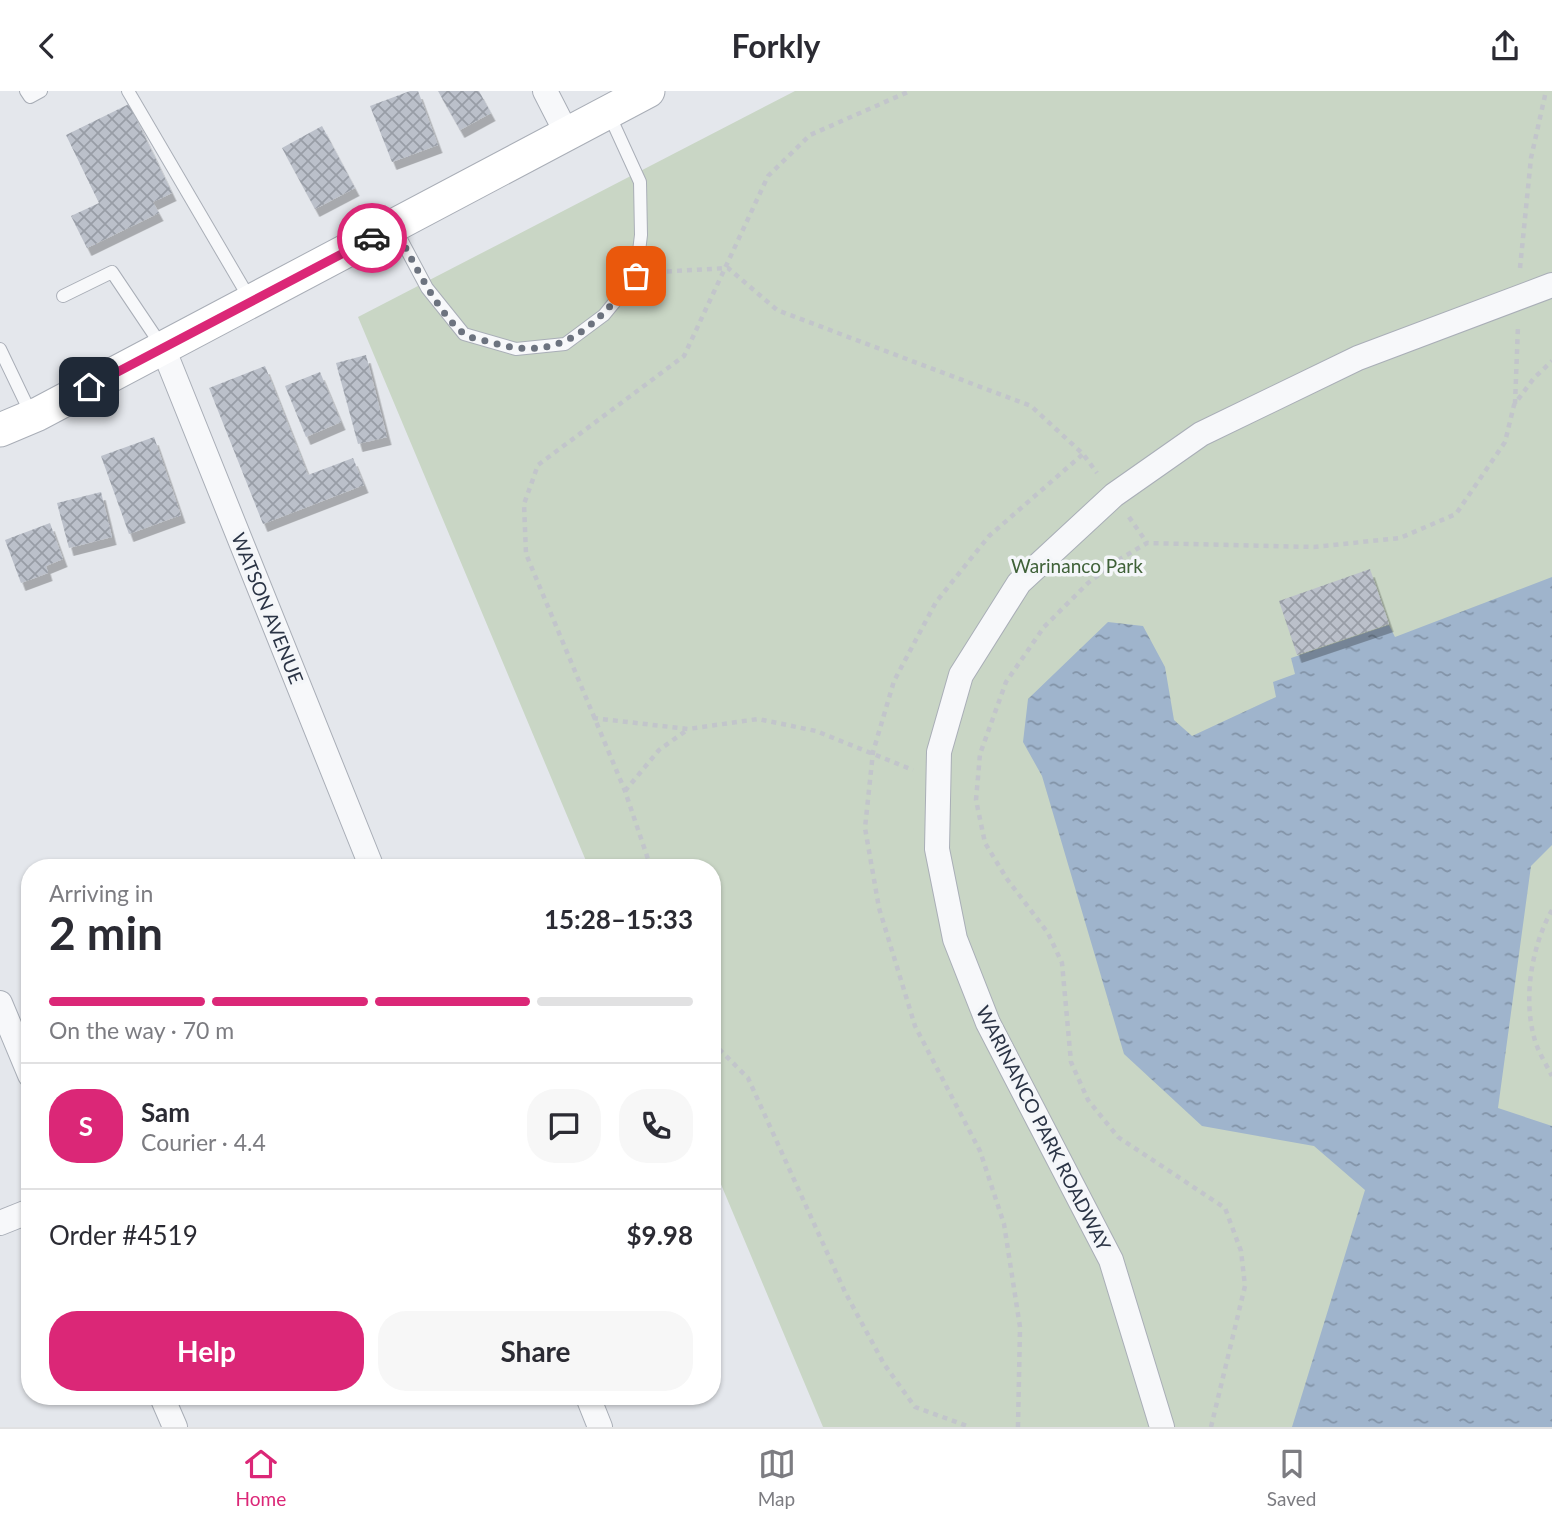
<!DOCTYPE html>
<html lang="en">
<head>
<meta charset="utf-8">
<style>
	:root { --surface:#fff; --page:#f7f7f7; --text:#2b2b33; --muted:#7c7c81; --line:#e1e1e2; --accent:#db2777 }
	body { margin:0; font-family:Lato,sans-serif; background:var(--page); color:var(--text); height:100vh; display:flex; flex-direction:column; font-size:26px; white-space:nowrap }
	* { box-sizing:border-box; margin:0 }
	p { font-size:23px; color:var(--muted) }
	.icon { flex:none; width:38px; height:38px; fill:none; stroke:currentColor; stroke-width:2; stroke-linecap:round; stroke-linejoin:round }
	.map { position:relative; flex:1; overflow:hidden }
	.sheet { position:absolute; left:21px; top:768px; width:700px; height:546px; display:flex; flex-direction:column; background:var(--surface); border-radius:28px; box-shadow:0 2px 5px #0004 }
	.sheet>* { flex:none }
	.pin { position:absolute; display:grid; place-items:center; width:60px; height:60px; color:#fff; margin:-30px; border-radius:14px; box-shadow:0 4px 10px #0006 }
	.courier { position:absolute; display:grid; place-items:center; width:70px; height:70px; margin:-35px; border:5px solid #db2777; border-radius:50%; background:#fff; color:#222; box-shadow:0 2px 9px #0007 }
	.summary em { font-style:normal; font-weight:700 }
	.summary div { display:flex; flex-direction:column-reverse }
	.summary { display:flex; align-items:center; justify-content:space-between; height:119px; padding:0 28px }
	h1 { font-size:46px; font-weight:700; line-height:52px }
	.bar { display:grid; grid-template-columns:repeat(4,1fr); gap:10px 7px; align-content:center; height:84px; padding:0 28px }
	.bar i { height:9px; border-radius:5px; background:var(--line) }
	.bar .selected { background:var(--accent) }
	.bar p { grid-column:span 4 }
	.line { display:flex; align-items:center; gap:18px; padding:0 28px; border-top:2px solid var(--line) }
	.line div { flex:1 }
	.round { display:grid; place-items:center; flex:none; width:74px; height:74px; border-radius:28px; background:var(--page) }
	.cta { display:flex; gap:14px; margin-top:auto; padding:14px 28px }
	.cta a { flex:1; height:80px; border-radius:28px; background:var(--accent); color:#fff; font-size:28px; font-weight:700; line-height:80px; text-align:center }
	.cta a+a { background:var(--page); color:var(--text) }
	header { display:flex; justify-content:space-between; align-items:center; height:91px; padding:0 28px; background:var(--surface); font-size:32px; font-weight:700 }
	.tab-bar { display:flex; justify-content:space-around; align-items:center; height:98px; border-top:2px solid var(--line); background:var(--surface); font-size:19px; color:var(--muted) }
	.tab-bar a { display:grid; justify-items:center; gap:4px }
	.tab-bar .selected { color:var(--accent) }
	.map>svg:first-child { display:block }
	.green { fill:#c9d6c5 }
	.water { fill:url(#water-ripples) }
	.building { fill:url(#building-cross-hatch); filter:url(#shadow) }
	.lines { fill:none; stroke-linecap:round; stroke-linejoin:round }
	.service-casing { stroke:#a9aeb7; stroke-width:14 }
	.minor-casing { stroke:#a9aeb7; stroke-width:26 }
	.secondary-casing { stroke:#a9aeb7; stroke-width:35 }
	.path { stroke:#c2c5cb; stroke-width:4.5; stroke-dasharray:5 5; stroke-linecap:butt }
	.service { stroke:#f7f8fa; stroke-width:12 }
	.minor { stroke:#f7f8fa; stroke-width:24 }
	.secondary { stroke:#fff; stroke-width:33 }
	.done { stroke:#6c737f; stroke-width:7; stroke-dasharray:0 12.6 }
	.route { stroke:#db2777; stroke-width:9 }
	.labels { text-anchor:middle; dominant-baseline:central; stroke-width:7; stroke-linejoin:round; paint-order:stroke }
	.park-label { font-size:19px; fill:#3f6138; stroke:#f4f6f9 }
	.street-label { font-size:19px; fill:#2b3445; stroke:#f4f6f9 }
</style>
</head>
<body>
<header><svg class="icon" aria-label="back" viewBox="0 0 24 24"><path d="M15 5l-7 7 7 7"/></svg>Forkly<svg class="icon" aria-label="share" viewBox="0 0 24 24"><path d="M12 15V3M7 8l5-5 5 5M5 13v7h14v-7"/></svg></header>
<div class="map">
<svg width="1552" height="1336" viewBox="0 0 1552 1336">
	<defs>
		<pattern id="water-ripples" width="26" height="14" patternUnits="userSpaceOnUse" patternTransform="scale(1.75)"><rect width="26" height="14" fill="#9fb4cc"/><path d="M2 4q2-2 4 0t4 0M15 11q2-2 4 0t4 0" fill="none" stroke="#8293a7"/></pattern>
		<pattern id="building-cross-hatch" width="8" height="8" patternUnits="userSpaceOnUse" patternTransform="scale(1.75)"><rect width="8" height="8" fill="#bbc0ca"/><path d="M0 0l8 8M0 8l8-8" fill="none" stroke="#989da6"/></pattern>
		<filter id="shadow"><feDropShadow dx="4.5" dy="8" stdDeviation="0" flood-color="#0004"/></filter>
	</defs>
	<rect width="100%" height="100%" fill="#e4e7ec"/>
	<path class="green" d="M795 0H1552V1336H823L712 1072V777H589L358 226Z"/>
	<path class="water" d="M1552 486V754L1531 775 1498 1017 1552 1035V1336H1292L1365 1099 1314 1055 1202 1035 1124 963 1042 685 1023 651 1028 608 1108 531 1143 535 1165 576 1174 629 1192 645 1276 606 1273 591 1295 583 1291 567 1389 534 1395 546Z"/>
	<g class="building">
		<path d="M410 0H418L438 54 392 71 370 15Z"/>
		<path d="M438 0H479L491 22 460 39Z"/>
		<path d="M129 13 172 102 153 111 159 122 87 157 71 125 99 112 66 44Z"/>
		<path d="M322 35 355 97 315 118 282 57Z"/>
		<path d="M366 264 387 346 358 353 336 272Z"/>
		<path d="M265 275 308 384 353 367 364 394 263 433 209 297Z"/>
		<path d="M320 281 341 331 306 346 285 295Z"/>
		<path d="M154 346 181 424 129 443 101 365Z"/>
		<path d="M101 401 112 446 69 457 57 412Z"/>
		<path d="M50 432 63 468 46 475 48 482 21 492 5 449Z"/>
		<path d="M1370 478 1389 533 1297 564 1279 510Z"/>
	</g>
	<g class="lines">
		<defs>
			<g id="service">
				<path d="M26 0 30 6 41 0"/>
				<path d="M128 0 251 210"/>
				<path d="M394 135 427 197 464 243 516 258 565 253 604 224 636 185 641 144 640 91 608 21"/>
				<path d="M63 205 112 181 163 257"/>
				<path d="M0 258 32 325"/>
			</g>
			<g id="minor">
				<path d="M545 0 567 43"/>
				<path d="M163 257 372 777"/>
				<path d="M0 912 30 984"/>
				<path d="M0 1132 30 1120"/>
				<path d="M162 1306 175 1336"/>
				<path d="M588 1306 600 1336"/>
				<path d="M1162 1336 1111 1169 988 932 955 848 937 758 939 661 961 584 1019 492 1114 404 1201 343 1358 267 1552 194"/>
			</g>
			<path id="secondary" d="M0 339 38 323 648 0"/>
		</defs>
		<use href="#service" class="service-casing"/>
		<use href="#minor" class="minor-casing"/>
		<use href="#secondary" class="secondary-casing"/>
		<g class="path">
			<path d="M1520 177 1531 67 1546 0"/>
			<path d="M657 181 728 177 777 219 1031 315 1083 363 1097 382"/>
			<path d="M1515 313 1518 235"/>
			<path d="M1129 426 1147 452"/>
			<path d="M593 627 688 638 758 628 816 640 913 679"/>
			<path d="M625 700 659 659 687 639"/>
			<path d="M651 777 625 700 526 463 524 413 538 374 684 265 768 85 810 44 910 0"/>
			<path d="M1552 819C1532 854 1523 906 1534 946 1537 959 1546 973 1552 985"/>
			<path d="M712 951 748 987 845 1201 884 1273 915 1316 970 1336"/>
			<path d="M1018 1336 1020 1236 1004 1133 980 1060 915 935 879 817 865 737 873 661 894 590 936 511 989 445 1083 363"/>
			<path d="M1211 1336 1245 1195 1241 1160 1225 1117 1118 1046 1088 1009 1071 971 1062 872 1048 842 1007 788 985 752 976 709 980 663 1006 591 1044 536 1088 492 1120 468 1147 452 1314 456 1400 447 1456 423 1505 351 1514 314 1534 287 1552 270"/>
		</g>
		<use href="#service" class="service"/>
		<use href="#minor" class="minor"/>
		<use href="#secondary" class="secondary"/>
	</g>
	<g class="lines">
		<path class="done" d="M372 147 394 135C410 164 437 222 463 242 470 248 485 249 494 252 562 272 596 234 636 185"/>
		<path class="route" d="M89 296 372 147"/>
	</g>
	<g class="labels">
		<g class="park-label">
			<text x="1077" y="474">Warinanco Park</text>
		</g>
		<g class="street-label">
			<text transform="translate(268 517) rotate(68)">WATSON AVENUE</text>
			<text transform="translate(1044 1037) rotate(63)">WARINANCO PARK ROADWAY</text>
		</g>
	</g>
</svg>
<div class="pin" style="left:636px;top:185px;background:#ea580c"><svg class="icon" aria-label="bag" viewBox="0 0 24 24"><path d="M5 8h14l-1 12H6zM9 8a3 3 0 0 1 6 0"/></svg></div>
<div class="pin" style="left:89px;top:296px;background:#1f2937"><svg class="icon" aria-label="home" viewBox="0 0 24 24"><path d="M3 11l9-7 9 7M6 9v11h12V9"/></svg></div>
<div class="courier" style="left:372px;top:147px"><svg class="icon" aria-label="car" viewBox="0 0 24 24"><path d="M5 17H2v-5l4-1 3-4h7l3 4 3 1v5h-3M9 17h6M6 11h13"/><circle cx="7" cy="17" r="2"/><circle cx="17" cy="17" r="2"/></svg></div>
<section class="sheet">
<div class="summary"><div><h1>2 min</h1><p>Arriving in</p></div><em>15:28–15:33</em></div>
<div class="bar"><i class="selected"></i><i class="selected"></i><i class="selected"></i><i></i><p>On the way · 70 m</p></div>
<div class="line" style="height:126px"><b class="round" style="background:var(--accent);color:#fff">S</b><div><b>Sam</b><p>Courier · 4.4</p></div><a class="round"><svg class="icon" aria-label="chat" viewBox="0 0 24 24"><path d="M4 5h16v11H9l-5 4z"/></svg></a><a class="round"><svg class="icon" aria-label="phone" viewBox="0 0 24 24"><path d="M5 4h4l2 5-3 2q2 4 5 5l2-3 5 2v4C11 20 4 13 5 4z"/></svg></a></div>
<div class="line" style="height:91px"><div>Order #4519</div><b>$9.98</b></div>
<div class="cta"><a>Help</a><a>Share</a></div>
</section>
</div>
<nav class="tab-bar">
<a class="selected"><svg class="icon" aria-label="home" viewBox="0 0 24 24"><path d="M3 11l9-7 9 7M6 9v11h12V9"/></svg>Home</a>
<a><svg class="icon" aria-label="map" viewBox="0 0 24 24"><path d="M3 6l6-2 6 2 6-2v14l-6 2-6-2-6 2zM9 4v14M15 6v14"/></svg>Map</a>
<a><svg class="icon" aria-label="saved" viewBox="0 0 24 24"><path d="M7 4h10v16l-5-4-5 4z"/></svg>Saved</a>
</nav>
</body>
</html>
